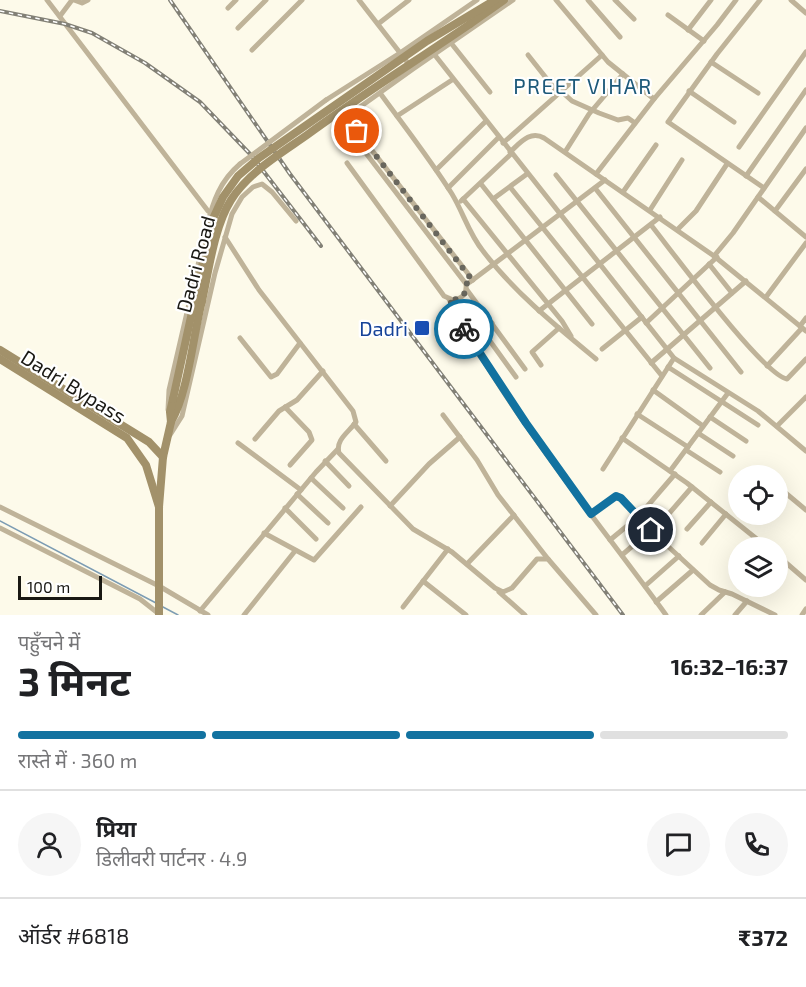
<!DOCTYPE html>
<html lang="hi">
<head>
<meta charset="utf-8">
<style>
	:root { --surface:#fff; --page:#f6f6f6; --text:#202124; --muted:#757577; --line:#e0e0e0; --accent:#1272a0 }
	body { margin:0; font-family:"Exo 2","Noto Sans Devanagari",sans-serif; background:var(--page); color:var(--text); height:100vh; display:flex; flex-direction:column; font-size:22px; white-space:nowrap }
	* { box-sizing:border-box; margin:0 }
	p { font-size:20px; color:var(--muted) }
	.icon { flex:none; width:33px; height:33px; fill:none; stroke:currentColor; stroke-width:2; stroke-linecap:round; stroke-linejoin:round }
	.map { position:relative; height:615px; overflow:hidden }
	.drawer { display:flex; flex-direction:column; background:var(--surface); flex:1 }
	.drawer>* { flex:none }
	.buttons { position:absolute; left:728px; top:465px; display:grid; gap:12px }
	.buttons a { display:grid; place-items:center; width:60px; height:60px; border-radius:50%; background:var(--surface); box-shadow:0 6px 24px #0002; font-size:30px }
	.scale { position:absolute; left:18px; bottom:15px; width:84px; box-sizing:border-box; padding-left:6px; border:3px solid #191813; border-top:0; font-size:16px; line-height:21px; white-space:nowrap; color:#191813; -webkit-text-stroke:4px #fff; paint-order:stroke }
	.pin { position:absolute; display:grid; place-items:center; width:51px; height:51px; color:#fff; margin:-26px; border:3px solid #fff; border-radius:50%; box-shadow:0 2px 6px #0007 }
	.courier { position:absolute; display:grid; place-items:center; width:60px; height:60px; margin:-30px; border:4px solid #1272a0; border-radius:50%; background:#fff; color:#222; box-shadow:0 2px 8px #0007 }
	.overview em { font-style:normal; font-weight:700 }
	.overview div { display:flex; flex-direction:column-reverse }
	.overview { display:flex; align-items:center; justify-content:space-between; height:102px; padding:0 18px }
	h1 { font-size:39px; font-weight:700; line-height:45px }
	.bar { display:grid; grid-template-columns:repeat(4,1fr); gap:9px 6px; align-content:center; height:72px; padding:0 18px }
	.bar i { height:8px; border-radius:4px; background:var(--line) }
	.bar .current { background:var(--accent) }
	.bar p { grid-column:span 4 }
	.line { display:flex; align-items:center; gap:15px; padding:0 18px; border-top:2px solid var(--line) }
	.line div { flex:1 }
	.round { display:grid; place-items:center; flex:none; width:63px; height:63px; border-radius:32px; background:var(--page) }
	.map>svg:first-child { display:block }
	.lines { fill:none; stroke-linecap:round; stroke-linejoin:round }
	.stream { stroke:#7c9cb3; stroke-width:1.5 }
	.street { stroke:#bfb399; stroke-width:5 }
	.secondary { stroke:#a2916a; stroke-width:8 }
	.rail-casing { stroke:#828076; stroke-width:4 }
	.rail { stroke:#fff; stroke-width:1.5; stroke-dasharray:4.5; stroke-linecap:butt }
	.street-bridge { stroke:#bfb399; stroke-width:5 }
	.secondary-bridge { stroke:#a2916a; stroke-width:8 }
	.done { stroke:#69675e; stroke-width:6; stroke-dasharray:0 10.8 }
	.route { stroke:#1272a0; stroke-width:8 }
	.transit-dot { fill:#1a4fb4; stroke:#fff; stroke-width:2 }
	.labels { text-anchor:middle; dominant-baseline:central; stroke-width:4.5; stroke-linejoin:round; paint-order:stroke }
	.street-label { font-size:20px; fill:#191813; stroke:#fff }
	.transit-label { font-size:20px; fill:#164399; stroke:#fff; text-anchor:end }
	.neighbourhood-label { font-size:21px; letter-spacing:1.5px; fill:#1d5979; stroke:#fff }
</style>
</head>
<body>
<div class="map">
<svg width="806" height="615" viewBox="0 0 806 615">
	<rect width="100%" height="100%" fill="#fdfaea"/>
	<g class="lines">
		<g class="stream">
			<path d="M0 521 156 603"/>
			<path d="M163 607 178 615"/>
		</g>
		<g class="street">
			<path d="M47 0 208 211"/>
			<path d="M74 0 82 3 88 0"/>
			<path d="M359 0 411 67"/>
			<path d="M556 0 608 62 654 99"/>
			<path d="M588 0 620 37"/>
			<path d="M615 0 634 19"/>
			<path d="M760 0 717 54 668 122 764 188"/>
			<path d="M791 0 806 13"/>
			<path d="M228 8 236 0"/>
			<path d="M668 15 704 41"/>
			<path d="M60 16 72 0"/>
			<path d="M378 24 409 0"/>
			<path d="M238 28 266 0"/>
			<path d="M688 30 711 0"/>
			<path d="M451 43 490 92"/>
			<path d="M252 50 302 0"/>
			<path d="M434 54 674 358 758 411 806 451"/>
			<path d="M528 55 558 93"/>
			<path d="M711 62 758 93"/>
			<path d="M561 91 572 101 599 113 618 120 628 118 635 123"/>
			<path d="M689 91 734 122"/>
			<path d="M380 93C404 126 430 159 452 194 463 212 469 234 483 251 514 292 556 326 596 359"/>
			<path d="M326 100 400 53 477 0"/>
			<path d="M397 116 452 80"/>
			<path d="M346 117 473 280"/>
			<path d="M503 143 602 55"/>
			<path d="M739 147 806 52"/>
			<path d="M510 152C520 143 530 130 544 138L714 256 806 331"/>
			<path d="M565 152 589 114 623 74"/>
			<path d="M347 163 444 296 453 300C463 298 467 294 466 284L349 131 345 123 346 117 413 69 513 0"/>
			<path d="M436 170 485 122"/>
			<path d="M596 174 654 99 717 25 736 0"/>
			<path d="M556 175 710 368"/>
			<path d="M746 176 806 90"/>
			<path d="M481 184 592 324"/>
			<path d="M510 187 662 376"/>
			<path d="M448 188 498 138"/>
			<path d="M595 188 741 372"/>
			<path d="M623 192 656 145"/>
			<path d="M758 197 806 237"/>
			<path d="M463 199 562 321 571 336"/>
			<path d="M493 199 527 174"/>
			<path d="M461 201 511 154"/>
			<path d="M650 210 682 160"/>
			<path d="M775 211 806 169"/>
			<path d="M651 225C671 250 763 375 787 379L806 359"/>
			<path d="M207 226C213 201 220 181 240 164"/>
			<path d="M678 229 696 211 727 164"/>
			<path d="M225 237 259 290 353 411 356 422C349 432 335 440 339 453L413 529 452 552 495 588 503 592 512 588 537 559H548L596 615"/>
			<path d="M714 256 733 233 806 128"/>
			<path d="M709 264 732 293"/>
			<path d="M470 282 605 180"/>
			<path d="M467 290 525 369"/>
			<path d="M766 297 806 243"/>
			<path d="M449 299C507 412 591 512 666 615"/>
			<path d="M539 311 660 217"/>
			<path d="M646 323 717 257"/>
			<path d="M800 326 806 318"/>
			<path d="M482 330 516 377"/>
			<path d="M240 338 271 377 277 374 300 343"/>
			<path d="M469 339 492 323"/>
			<path d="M602 349 642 317"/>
			<path d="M651 363 746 281"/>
			<path d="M541 365 532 352 559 328"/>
			<path d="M767 366 802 328"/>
			<path d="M668 367 758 425"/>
			<path d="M653 390 703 426"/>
			<path d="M285 407 309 432 312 440 290 465"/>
			<path d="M168 410 169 390 201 252"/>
			<path d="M637 414 688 447"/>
			<path d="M443 415 477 460 498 495 548 559"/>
			<path d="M710 417 746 441"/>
			<path d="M354 424 386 461"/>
			<path d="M777 426 806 397"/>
			<path d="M698 433 733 456"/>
			<path d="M170 435 182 416 215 273 232 214 242 197 253 187 262 184 272 192 296 221"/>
			<path d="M622 438 687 483 768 548"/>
			<path d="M255 439 279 411 297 400 323 371"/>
			<path d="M238 443 301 490"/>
			<path d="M686 450 720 472"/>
			<path d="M325 461 349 486"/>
			<path d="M603 469 674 358"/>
			<path d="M670 471 728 393"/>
			<path d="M311 478 343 508"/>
			<path d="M782 490 806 510"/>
			<path d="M297 494 328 523"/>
			<path d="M390 506 429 464 460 437"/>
			<path d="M0 507 159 586 208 615"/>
			<path d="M285 508 316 539"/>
			<path d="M591 514 613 497H620L660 539 710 585 719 590 732 594 775 615"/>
			<path d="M0 528 140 599 159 614"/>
			<path d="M687 529 711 502"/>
			<path d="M653 532 692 487"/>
			<path d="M264 533 314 560 361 507"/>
			<path d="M610 540 638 517 675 474"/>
			<path d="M702 543 726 514"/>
			<path d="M622 555 651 530"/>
			<path d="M777 555 806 580"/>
			<path d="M467 564 514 515"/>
			<path d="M423 581 466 615"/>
			<path d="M645 586 679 556"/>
			<path d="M499 592 525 615"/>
			<path d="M656 602 693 570"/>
			<path d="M403 607 448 549"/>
			<path d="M200 611 316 472 338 449"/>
			<path d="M244 615 295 551"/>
			<path d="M701 615 725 592"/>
			<path d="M735 615 747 601"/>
			<path d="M802 615 806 609"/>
		</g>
		<g class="secondary">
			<path d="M470 24 504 0"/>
			<path d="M0 350 149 442 163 457"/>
			<path d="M0 359 127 438 146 465 159 507"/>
			<path d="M171 422C188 393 193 336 202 301"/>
			<path d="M159 615V507L163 457 171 422 170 412 173 399"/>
		</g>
		<defs>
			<g id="rail">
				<path d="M170 0 290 174 623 615"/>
				<path d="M0 11 65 24 92 33 145 63 200 102 251 155 321 246"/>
			</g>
		</defs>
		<use href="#rail" class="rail-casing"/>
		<use href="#rail" class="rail"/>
		<path class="street-bridge" d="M240 164 326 100"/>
		<g class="secondary-bridge">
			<path d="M202 301C209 270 214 227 231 200 249 172 280 154 307 135 360 96 416 61 470 24"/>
			<path d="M173 399 212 221 223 197 238 176 259 158 427 41 495 0"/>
		</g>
	</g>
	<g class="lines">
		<path class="done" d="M357 131 472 280 466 284C467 296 459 301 449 299L464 329"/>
		<path class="route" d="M464 329 526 423 591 514 616 496 621 498 651 530"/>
	</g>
	<rect class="transit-dot" x="414" y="320" width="16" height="16" rx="3"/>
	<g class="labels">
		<g class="street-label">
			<text transform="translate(195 264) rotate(-75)">Dadri Road</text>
			<text transform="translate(74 386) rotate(32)">Dadri Bypass</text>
		</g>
		<g class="transit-label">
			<text x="408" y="328">Dadri</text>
		</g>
		<g class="neighbourhood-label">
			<text x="583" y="85">PREET VIHAR</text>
		</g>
	</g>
</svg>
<div class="buttons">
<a><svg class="icon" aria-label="locate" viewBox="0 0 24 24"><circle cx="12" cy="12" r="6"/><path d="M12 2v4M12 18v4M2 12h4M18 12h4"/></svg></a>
<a><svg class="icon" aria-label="layers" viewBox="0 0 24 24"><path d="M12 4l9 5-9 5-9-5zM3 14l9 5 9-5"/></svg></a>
</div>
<div class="scale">100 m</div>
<div class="pin" style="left:357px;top:131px;background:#ea580c"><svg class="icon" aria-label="bag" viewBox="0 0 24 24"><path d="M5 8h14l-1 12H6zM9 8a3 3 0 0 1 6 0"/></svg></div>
<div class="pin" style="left:651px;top:530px;background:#1f2937"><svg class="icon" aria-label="home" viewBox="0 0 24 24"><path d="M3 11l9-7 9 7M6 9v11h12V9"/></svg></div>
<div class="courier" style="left:464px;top:329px"><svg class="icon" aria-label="bike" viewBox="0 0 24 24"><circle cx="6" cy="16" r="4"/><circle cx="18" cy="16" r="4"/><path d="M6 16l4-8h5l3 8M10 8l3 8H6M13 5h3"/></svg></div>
</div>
<section class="drawer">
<div class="overview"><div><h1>3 मिनट</h1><p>पहुँचने में</p></div><em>16:32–16:37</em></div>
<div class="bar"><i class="current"></i><i class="current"></i><i class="current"></i><i></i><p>रास्ते में · 360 m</p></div>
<div class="line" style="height:108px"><a class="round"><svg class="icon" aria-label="person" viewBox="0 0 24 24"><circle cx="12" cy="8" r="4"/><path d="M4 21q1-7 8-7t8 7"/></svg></a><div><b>प्रिया</b><p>डिलीवरी पार्टनर · 4.9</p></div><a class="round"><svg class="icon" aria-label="chat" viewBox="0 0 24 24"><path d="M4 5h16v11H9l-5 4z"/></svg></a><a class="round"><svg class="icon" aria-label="phone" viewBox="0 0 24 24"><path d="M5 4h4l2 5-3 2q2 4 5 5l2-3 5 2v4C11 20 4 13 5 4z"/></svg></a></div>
<div class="line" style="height:78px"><div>ऑर्डर #6818</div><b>₹372</b></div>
</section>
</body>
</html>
